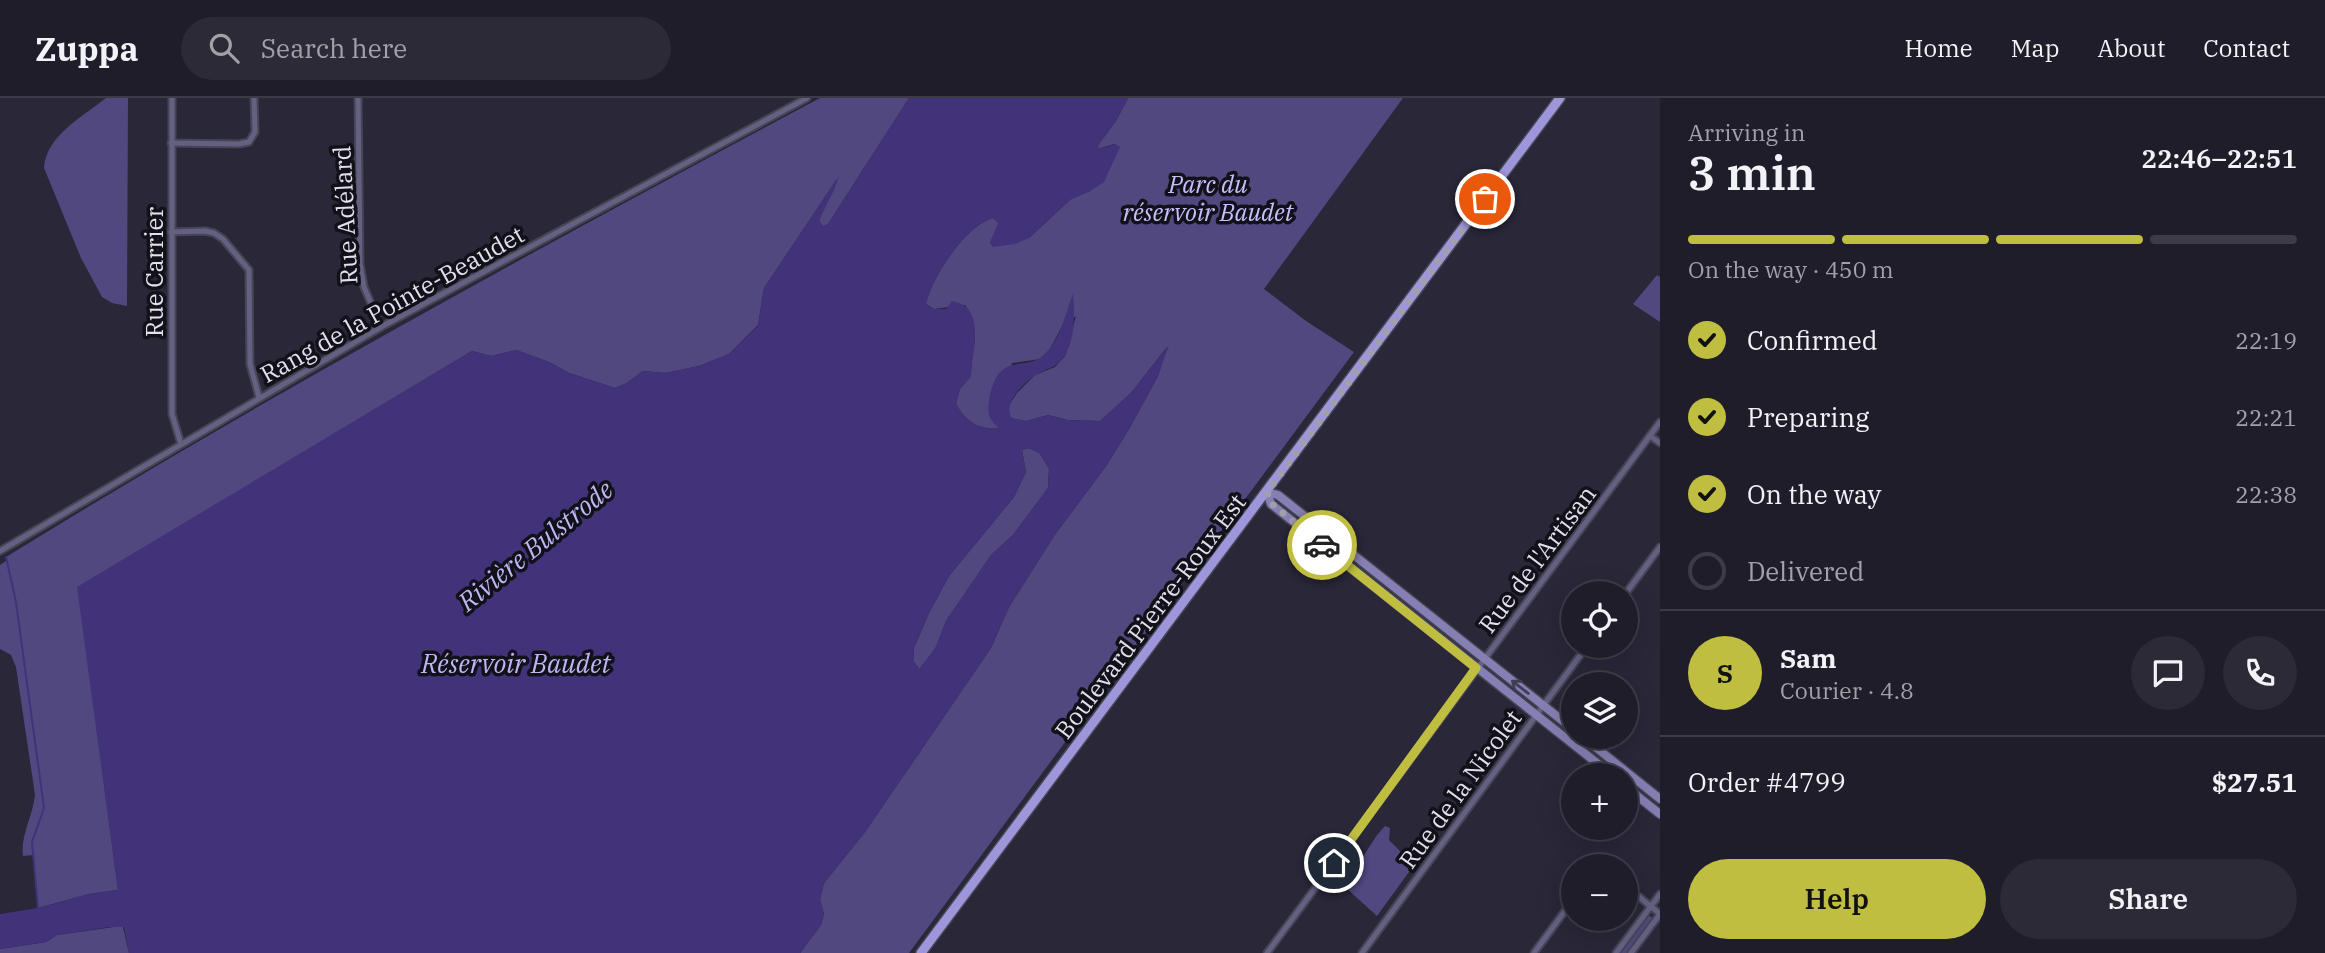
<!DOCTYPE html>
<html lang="en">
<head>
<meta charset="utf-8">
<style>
	:root { --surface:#1f1d2a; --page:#2c2a36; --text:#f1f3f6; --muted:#a1a2a8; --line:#3c3b47; --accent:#bfbe41 }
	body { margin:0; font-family:"IBM Plex Serif",serif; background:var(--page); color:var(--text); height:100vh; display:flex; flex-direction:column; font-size:26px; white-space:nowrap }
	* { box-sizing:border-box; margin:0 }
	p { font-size:23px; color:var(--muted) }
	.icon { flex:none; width:38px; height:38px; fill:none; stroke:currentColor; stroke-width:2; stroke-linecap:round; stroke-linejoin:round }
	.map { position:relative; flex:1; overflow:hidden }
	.panel { display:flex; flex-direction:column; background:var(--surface); width:665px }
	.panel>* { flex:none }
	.tools { position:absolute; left:1561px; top:483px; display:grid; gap:14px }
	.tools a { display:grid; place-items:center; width:77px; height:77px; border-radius:50%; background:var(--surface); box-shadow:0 7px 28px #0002,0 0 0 2px var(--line); font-size:35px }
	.pin { position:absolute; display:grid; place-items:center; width:60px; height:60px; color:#fff; margin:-30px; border:4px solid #fff; border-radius:50%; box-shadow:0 2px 7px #0007 }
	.courier { position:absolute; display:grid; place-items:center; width:70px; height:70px; margin:-35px; border:5px solid #bfbe41; border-radius:50%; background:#fff; color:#222; box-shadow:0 2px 9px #0007 }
	.headline em { font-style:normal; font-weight:600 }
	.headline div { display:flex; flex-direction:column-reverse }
	.headline { display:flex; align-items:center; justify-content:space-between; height:119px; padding:0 28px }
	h1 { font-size:46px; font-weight:600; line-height:52px }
	.bar { display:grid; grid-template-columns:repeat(4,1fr); gap:10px 7px; align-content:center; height:84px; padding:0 28px }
	.bar i { height:9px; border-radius:5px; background:var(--line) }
	.bar .selected { background:var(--accent) }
	.bar p { grid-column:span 4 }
	.line { display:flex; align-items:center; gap:18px; padding:0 28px; border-top:2px solid var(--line) }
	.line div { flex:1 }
	.round { display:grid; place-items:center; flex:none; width:74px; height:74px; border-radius:37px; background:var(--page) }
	ol { padding:0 28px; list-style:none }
	li { display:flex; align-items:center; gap:21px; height:77px }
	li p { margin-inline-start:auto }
	li .icon { padding:7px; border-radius:50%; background:var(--accent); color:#111; stroke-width:4 }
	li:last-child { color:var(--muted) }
	li i { width:38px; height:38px; border:4px solid var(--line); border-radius:50% }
	.action { display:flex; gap:14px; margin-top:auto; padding:14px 28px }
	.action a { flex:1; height:80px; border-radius:42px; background:var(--accent); color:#111; font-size:28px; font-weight:600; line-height:80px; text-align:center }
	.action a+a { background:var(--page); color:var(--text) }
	header { display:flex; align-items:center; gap:42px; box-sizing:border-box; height:98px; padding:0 35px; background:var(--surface); border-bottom:2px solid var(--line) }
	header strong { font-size:33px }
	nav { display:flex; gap:38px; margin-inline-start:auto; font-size:24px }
	.search { width:490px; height:63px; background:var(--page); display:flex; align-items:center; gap:18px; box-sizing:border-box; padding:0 24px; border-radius:38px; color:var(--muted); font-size:26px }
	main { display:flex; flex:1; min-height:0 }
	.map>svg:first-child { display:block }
	.green { fill:#514880 }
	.water { fill:#413279; fill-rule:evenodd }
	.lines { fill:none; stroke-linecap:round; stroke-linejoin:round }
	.stream { stroke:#413279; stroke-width:2 }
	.minor-casing { stroke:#464555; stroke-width:9 }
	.secondary-casing { stroke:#464555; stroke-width:11 }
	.primary-casing { stroke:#464555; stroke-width:12 }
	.minor { stroke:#646082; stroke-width:5 }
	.secondary { stroke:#857fb4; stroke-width:8 }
	.primary { stroke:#9e96da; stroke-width:9 }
	.oneway { stroke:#403d57 }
	.done { stroke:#a19fac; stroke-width:7; stroke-dasharray:0 12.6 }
	.route { stroke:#bfbe41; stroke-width:9 }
	.labels { text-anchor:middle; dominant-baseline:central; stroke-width:7; stroke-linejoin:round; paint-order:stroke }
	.park-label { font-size:24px; font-style:italic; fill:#c5bffe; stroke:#121119 }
	.street-label { font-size:24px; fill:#e1e0eb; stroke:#121119 }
	.water-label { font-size:26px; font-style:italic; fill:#bdb6f5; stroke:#121119 }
</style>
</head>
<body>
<header>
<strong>Zuppa</strong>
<div class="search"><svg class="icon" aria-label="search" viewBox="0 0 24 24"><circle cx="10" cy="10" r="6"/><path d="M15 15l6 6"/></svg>Search here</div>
<nav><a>Home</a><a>Map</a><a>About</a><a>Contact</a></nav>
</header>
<main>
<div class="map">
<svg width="1660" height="855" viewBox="0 0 1660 855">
	<rect width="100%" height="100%" fill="#292738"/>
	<g class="green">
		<path d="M106 0H128L127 208 112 205 102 199 81 160 44 70C46 38 82 19 106 0Z"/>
		<path d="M820 0H909L828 126 822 129 819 122 837 81 764 190 758 227 729 256 699 268 666 275 643 273 627 285 615 290 569 275 549 264 516 252 491 258 472 253 78 489 118 792 89 796 38 810 33 757 23 758C20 739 33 717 35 697L16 569 11 557 0 551V467L6 463V459C271 295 545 147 820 0Z"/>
		<path d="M1128 0H1403L1264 191 1306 223 1354 254 909 855H800L821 827 824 816 820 801 824 785 865 734 991 550 1009 509 1054 438 1106 368 1129 331 1158 278 1167 249 1131 295 1100 323 1068 322 1048 317 1026 323 1011 320 1008 314V309L1017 295 1035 277 1055 269 1065 258 1076 218 1061 230 1050 251 1040 261 1012 265 1000 330C980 333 964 323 956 305L960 291 971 278C971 251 983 232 965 207L934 211 926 206C931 180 966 127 993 120L999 125 990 145 1029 140 1071 101 1090 93 1114 46 1098 51V47L1116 23Z"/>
		<path d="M1657 177 1660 179V224L1633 206Z"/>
		<path d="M1028 350 1039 354 1049 371 1048 390 1013 437 991 457 946 523 936 549 920 572 914 564V550L929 515 949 478 1014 399 1026 374 1022 352Z"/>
		<path d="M1385 728 1390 730 1389 742 1414 767 1377 818 1344 788 1377 737Z"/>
		<path d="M1648 818 1652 819V822L1628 855H1620Z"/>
		<path d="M114 829H123L129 855H0V851L46 844 57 837Z"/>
	</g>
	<path class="water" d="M909 0H1128L1116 23 1098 47 1099 51 1115 46 1120 49 1104 84 1090 93 1071 101 1029 140 1015 146 993 149 990 145 998 125 993 120C967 126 931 180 926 206L934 211H946L952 203C988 209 971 255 971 278L960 291 956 305C964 323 979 332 999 330 989 322 987 316 989 303 998 247 1028 279 1049 252 1061 237 1066 214 1073 196 1075 215 1075 245 1063 260 1056 270 1045 271 1036 277 1023 285 1002 306 1012 320L1026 323 1048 317 1068 322 1100 323 1131 295 1169 247 1158 278 1129 331 1106 368 1054 438 1009 509 991 550 865 734 824 785 820 801 824 816 821 827 800 855H129L124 829H109L57 837 46 844 0 851V816L38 810 89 796 118 792 77 489 472 253 491 258 516 252 549 264 569 275 615 290 627 285 643 273 666 275 699 268 729 256 758 228 764 190 839 78 834 92 819 122 823 128 828 126ZM1028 350 1039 355 1049 371 1048 390 1013 437 991 457 946 523 936 549 919 571 914 564V550L929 515 949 478 1014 399 1026 374 1022 352Z"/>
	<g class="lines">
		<path class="stream" d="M6 459 16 504 44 710 32 744 38 810"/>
		<defs>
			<g id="minor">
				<path d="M172 0V316L181 346"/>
				<path d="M358 0 360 166 364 189 381 229"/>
				<path d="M171 45 239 46 249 44 255 34 254 0"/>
				<path d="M171 134 205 133 214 135 223 141 249 172 250 266 259 299"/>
				<path d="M1650 338 1660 345"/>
				<path d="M0 453 381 229 807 0"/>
				<path d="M1626 495 1660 449"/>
				<path d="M1626 788 1660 816"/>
				<path d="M1267 855 1660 324"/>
				<path d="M1362 855 1587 548"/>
				<path d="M1534 855 1573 802"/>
				<path d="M1616 855 1660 796"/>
				<path d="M1631 855 1660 816"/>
			</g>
			<g id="secondary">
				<path d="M1267 394 1271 406 1612 677"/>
				<path d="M1267 394 1278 397 1573 631"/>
				<path d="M1583 639 1660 701"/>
				<path d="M1626 689 1660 716"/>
			</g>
			<path id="primary" d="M921 855 1560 0"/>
		</defs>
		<use href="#minor" class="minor-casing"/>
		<use href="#secondary" class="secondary-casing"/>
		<use href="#primary" class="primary-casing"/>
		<use href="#minor" class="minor"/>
		<use href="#secondary" class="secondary"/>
		<use href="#primary" class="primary"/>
	</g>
	<defs><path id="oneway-shaft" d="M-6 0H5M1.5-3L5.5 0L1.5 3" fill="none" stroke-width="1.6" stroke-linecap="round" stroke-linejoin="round" transform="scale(1.75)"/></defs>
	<use class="oneway" href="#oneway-shaft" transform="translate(1520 589) rotate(-142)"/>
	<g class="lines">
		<path class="done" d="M1322 447 1272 406 1267 394 1485 101"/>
		<path class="route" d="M1322 447 1476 570 1334 765"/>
	</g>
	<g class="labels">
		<g class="park-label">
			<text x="1208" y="86">Parc du<tspan x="1208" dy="28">réservoir Baudet</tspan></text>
		</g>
		<g class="street-label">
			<text transform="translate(345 117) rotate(-93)">Rue Adélard</text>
			<text transform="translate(154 174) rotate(-90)">Rue Carrier</text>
			<text transform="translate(392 206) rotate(-29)">Rang de la Pointe-Beaudet</text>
			<text transform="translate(1537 461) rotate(-53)">Rue de l'Artisan</text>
			<text transform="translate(1150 518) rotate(-53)">Boulevard Pierre-Roux Est</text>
			<text transform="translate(1460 691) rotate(-54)">Rue de la Nicolet</text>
		</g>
		<g class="water-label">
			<text transform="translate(535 447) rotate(-39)">Rivière Bulstrode</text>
			<text x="516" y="565">Réservoir Baudet</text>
		</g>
	</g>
</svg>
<div class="tools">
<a><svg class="icon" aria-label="locate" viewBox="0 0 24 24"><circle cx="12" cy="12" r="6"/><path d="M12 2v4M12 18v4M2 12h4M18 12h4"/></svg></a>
<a><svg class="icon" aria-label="layers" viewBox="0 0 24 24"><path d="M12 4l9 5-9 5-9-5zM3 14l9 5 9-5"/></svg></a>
<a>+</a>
<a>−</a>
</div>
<div class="pin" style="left:1485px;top:101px;background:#ea580c"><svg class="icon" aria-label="bag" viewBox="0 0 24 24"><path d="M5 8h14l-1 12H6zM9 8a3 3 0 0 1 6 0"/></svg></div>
<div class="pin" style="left:1334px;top:765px;background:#1f2937"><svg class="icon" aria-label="home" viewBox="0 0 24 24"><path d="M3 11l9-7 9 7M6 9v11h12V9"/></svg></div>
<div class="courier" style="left:1322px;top:447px"><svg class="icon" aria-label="car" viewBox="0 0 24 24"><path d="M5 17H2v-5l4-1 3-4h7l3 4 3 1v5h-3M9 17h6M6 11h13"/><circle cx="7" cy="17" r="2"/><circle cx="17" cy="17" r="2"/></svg></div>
</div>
<section class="panel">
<div class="headline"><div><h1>3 min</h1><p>Arriving in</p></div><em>22:46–22:51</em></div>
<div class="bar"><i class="selected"></i><i class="selected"></i><i class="selected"></i><i></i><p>On the way · 450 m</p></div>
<ol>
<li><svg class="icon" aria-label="check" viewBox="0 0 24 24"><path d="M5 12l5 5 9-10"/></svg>Confirmed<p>22:19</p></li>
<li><svg class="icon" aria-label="check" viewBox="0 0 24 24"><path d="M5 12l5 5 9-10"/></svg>Preparing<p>22:21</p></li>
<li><svg class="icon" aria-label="check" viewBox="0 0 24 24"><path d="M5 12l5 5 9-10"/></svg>On the way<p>22:38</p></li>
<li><i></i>Delivered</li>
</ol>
<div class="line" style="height:126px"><b class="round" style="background:var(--accent);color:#111">S</b><div><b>Sam</b><p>Courier · 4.8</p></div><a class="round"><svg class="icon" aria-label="chat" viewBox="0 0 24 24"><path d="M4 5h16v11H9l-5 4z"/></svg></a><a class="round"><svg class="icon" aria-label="phone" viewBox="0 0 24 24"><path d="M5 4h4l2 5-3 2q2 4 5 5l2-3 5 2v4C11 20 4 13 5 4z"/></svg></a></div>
<div class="line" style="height:91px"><div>Order #4799</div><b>$27.51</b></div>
<div class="action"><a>Help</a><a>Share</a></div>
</section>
</main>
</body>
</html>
